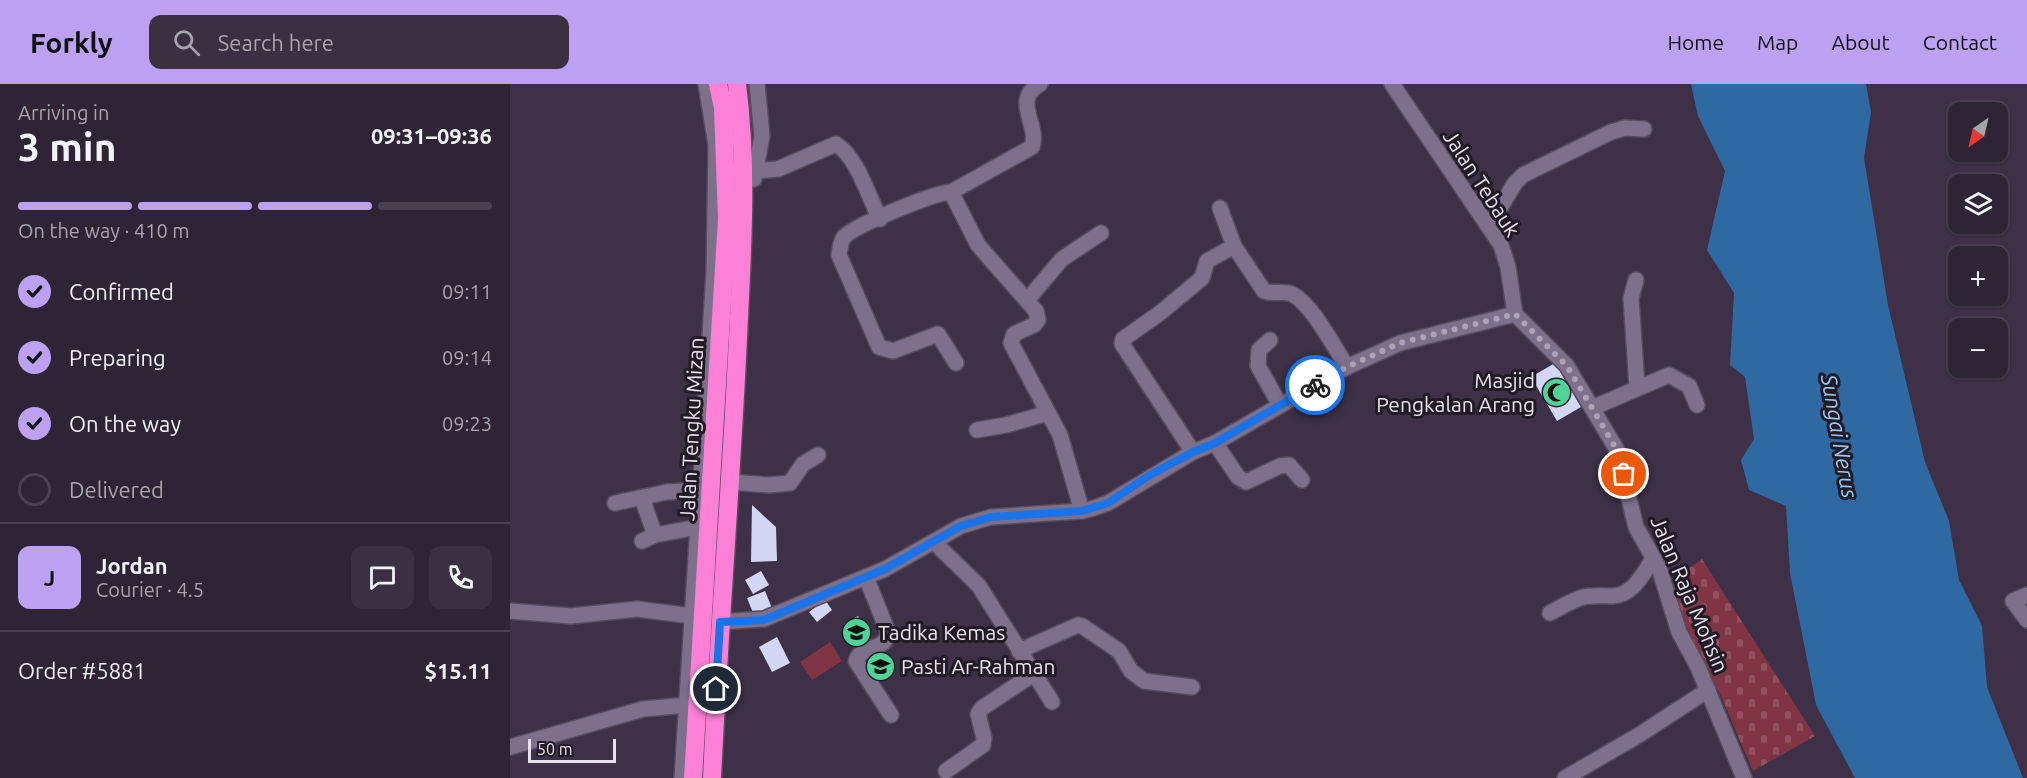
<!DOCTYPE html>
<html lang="en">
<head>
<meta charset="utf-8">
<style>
	:root { --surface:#2e2435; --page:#3a3041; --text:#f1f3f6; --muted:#a7a4ad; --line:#494150; --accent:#bca0f2 }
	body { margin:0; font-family:Ubuntu,sans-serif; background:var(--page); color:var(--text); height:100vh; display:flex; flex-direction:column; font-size:22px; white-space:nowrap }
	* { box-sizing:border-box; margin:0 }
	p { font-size:20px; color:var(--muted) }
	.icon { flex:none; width:33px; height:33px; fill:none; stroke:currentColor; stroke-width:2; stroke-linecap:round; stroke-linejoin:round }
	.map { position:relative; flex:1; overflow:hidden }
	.details { display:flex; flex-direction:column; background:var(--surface); width:510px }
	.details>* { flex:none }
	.needle { width:39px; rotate:214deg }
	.controls { position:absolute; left:1438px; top:18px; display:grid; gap:12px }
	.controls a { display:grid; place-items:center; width:60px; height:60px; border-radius:12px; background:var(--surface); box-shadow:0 2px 4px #0004,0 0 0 2px var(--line); font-size:30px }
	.scale { position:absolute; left:18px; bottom:15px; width:88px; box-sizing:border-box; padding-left:6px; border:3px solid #e9e1f0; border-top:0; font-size:16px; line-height:21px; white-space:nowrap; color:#e9e1f0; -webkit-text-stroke:4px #211b25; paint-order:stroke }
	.pin { position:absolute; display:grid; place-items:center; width:51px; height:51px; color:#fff; margin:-26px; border:3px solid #fff; border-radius:50%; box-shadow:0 2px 6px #0007 }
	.courier { position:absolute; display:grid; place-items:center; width:60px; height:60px; margin:-30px; border:4px solid #1a73e8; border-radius:50%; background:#fff; color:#222; box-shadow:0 2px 8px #0007 }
	.overview em { font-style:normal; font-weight:600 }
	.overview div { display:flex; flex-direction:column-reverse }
	.overview { display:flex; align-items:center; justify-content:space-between; height:102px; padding:0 18px }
	h1 { font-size:39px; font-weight:600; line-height:45px }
	.bar { display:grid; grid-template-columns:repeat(4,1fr); gap:9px 6px; align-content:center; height:72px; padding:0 18px }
	.bar i { height:8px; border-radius:4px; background:var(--line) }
	.bar .selected { background:var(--accent) }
	.bar p { grid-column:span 4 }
	.line { display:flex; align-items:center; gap:15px; padding:0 18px; border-top:2px solid var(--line) }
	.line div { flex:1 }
	.round { display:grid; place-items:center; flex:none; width:63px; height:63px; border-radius:12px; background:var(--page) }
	ol { padding:0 18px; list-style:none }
	li { display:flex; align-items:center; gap:18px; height:66px }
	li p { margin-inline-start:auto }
	li .icon { padding:6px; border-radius:50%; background:var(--accent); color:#111; stroke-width:4 }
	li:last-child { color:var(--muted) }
	li i { width:33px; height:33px; border:3px solid var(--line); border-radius:50% }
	header { display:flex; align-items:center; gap:36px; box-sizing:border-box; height:84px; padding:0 30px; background:var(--accent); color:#111 }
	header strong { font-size:28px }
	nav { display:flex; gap:33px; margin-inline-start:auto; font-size:21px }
	.search { width:420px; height:54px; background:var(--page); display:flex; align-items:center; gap:15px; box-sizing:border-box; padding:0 21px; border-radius:12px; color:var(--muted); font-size:22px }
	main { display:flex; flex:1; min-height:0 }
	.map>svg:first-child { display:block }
	.cemetery { fill:url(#cemetery-stones) }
	.pitch { fill:#803444 }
	.water { fill:#2e69a2 }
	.building { fill:#d3d7f6 }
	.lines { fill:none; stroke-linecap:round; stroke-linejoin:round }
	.minor-casing { stroke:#574c5f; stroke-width:18 }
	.highway-casing { stroke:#574c5f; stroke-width:21 }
	.minor { stroke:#7e708a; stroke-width:15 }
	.highway { stroke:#fb80d6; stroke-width:18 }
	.done { stroke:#ada3b5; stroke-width:6; stroke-dasharray:0 10.8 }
	.route { stroke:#1a73e8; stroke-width:8 }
	.labels { text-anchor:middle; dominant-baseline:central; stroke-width:6; stroke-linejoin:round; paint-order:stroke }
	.street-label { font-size:21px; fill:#e9e1f0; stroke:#211b25 }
	.poi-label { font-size:21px; fill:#e9e1f0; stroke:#211b25; text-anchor:start }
	.water-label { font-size:22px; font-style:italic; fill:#98c6f6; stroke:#211b25 }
</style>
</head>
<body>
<header>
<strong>Forkly</strong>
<div class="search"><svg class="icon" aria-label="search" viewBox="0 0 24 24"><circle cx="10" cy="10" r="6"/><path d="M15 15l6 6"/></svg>Search here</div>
<nav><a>Home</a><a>Map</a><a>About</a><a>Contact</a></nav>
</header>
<main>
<section class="details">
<div class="overview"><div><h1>3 min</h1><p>Arriving in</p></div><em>09:31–09:36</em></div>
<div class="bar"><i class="selected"></i><i class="selected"></i><i class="selected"></i><i></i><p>On the way · 410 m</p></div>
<ol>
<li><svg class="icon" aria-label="check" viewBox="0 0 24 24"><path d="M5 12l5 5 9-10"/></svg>Confirmed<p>09:11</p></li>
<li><svg class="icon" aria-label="check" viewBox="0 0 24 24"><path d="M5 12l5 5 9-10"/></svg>Preparing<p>09:14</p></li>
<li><svg class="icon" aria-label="check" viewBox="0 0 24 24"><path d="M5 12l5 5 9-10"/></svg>On the way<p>09:23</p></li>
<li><i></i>Delivered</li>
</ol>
<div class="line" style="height:108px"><b class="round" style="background:var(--accent);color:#111">J</b><div><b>Jordan</b><p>Courier · 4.5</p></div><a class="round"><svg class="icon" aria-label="chat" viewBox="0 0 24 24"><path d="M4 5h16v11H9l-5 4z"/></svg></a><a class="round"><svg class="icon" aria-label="phone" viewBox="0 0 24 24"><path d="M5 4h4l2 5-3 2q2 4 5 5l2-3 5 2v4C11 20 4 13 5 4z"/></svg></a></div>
<div class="line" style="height:78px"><div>Order #5881</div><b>$15.11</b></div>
</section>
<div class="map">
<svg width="1517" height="694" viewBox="0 0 1517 694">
	<defs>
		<pattern id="cemetery-stones" width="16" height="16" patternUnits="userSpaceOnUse" patternTransform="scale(1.5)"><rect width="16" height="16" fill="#803444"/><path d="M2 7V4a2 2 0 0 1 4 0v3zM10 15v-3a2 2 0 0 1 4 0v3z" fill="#92515f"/></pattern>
	</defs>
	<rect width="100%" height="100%" fill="#3d3047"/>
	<path class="cemetery" d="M1192 475 1305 652 1243 687 1208 605 1174 550 1161 497Z"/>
	<path class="pitch" d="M320 558 332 577 302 596 290 578Z"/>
	<path class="water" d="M1181 0H1356L1361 28 1354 74 1378 221 1415 378 1439 437 1449 496 1472 542 1477 603 1513 694H1345L1306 621 1280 489 1276 422 1239 406 1231 376 1244 355 1235 293 1220 281 1224 209 1197 166 1215 87 1188 32Z"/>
	<g class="building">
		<path d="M1045 279 1071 323 1047 337 1021 293Z"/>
		<path d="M242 421 266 443 267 477 241 478Z"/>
		<path d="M251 487 259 501 243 510 235 496Z"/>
		<path d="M255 507 264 529 246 536 237 514Z"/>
		<path d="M315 516 322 526 307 538 299 528Z"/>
		<path d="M348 532 360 555 346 563 334 540Z"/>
		<path d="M267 553 280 579 262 588 249 563Z"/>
		<path d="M375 570 383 586 365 595 357 579Z"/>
	</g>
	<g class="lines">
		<defs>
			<g id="minor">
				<path d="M530 0C501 17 530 40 522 63L441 108 468 161 526 227 528 236 524 241 504 250 501 259 550 351 572 427"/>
				<path d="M882 0 991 161 998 183 1005 230"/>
				<path d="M233 88 268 85 326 60C348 74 358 112 370 135"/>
				<path d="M244 95 252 52 247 0"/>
				<path d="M441 108C424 109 345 141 334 153 330 158 330 165 329 171L369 263 383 267 428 250 446 279"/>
				<path d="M710 124 724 162 754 207C763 211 772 206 782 210 802 220 824 263 837 283"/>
				<path d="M979 142 1005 99 1013 91 1101 48 1115 44 1134 45"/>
				<path d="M1126 196 1121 214 1127 303"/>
				<path d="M518 215 552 175 591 149"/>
				<path d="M1005 230 1057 282 1107 366 1126 443 1149 484 1169 548 1188 583 1234 694"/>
				<path d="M760 256 749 266 748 282 770 321"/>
				<path d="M1082 324 1159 291 1179 302 1187 321"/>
				<path d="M467 346 496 341 538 329"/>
				<path d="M705 359 728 393 736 398 770 382 779 381 792 396"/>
				<path d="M683 368 612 260 613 255 650 229 692 194 697 177 724 162"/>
				<path d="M221 398 259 401 280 399 293 380 308 371"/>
				<path d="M132 414 145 451"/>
				<path d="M105 419 157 408 190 406"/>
				<path d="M132 457 145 451 188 443"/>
				<path d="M424 458 469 502 542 618"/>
				<path d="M356 493 378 548C377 568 351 560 346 577L381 631"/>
				<path d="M1517 511 1503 517 1517 536"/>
				<path d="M0 527 61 532 127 525 182 532"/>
				<path d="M1040 529C1051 523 1062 516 1074 513 1083 511 1093 512 1103 512 1123 511 1133 490 1143 475"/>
				<path d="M210 538 254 535 375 485 451 442 481 433 572 427 584 424 598 419 683 368 705 359 837 283 890 259 1005 230"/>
				<path d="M509 567 568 541 572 542 609 567 621 587 634 597 682 603"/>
				<path d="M0 663 133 625 177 621"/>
				<path d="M436 687 473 661 474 654 468 630 472 624 525 589"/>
				<path d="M172 694 204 188 206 61 196 0"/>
				<path d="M1055 694 1129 651 1198 606"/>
			</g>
			<g id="highway">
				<path d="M183 694 217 135 213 24 208 0"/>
				<path d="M202 694C209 547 221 401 228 254 232 169 238 85 227 0"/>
			</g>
		</defs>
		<use href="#minor" class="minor-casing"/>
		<use href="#highway" class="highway-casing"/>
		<use href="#minor" class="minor"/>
		<use href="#highway" class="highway"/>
	</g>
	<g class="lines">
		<path class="done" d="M805 301 837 283 890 259 1005 230 1057 282 1107 366 1114 390"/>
		<path class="route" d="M206 605 210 538 254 536 375 485 451 442 481 433 572 427 598 419 640 391 683 368 705 359 805 301"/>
	</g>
	<defs>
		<symbol id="mosque-disc" viewBox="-11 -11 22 22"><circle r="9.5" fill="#50d398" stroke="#211b25"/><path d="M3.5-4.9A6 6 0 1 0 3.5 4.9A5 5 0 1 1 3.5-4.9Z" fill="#111"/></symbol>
		<symbol id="school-disc" viewBox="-11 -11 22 22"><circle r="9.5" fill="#50d398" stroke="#211b25"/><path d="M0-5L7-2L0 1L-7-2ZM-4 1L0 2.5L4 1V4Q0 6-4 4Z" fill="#111"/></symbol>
	</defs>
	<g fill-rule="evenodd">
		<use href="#mosque-disc" x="1030" y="292" width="33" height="33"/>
		<use href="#school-disc" x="330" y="532" width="33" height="33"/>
		<use href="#school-disc" x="354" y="566" width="33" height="33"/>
	</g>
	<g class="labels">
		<g class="street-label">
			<text transform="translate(972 99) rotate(57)">Jalan Tebauk</text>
			<text transform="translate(181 345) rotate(-87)">Jalan Tengku Mizan</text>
			<text transform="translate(1180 510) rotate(67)">Jalan Raja Mohsin</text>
		</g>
		<g class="poi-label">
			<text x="1025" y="296" text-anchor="end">Masjid<tspan x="1025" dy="24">Pengkalan Arang</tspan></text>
			<text x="368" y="548">Tadika Kemas</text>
			<text x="391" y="582">Pasti Ar-Rahman</text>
		</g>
		<g class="water-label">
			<text transform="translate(1330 352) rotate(80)">Sungai Nerus</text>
		</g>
	</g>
</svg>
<div class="controls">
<a><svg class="needle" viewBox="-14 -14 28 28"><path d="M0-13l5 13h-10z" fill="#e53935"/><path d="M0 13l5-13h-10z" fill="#a7a4ad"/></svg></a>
<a><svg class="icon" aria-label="layers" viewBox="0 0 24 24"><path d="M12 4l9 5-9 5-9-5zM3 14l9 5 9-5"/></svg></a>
<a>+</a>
<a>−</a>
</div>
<div class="scale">50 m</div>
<div class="pin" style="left:1114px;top:390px;background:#ea580c"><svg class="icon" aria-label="bag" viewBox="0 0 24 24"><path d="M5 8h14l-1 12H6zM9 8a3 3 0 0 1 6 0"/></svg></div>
<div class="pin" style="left:206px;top:605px;background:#1f2937"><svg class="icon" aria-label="home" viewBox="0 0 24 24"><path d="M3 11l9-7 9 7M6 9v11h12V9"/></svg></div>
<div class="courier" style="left:805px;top:301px"><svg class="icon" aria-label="bike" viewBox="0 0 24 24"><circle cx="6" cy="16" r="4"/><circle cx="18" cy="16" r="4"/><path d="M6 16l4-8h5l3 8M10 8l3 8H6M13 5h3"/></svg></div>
</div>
</main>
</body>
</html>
